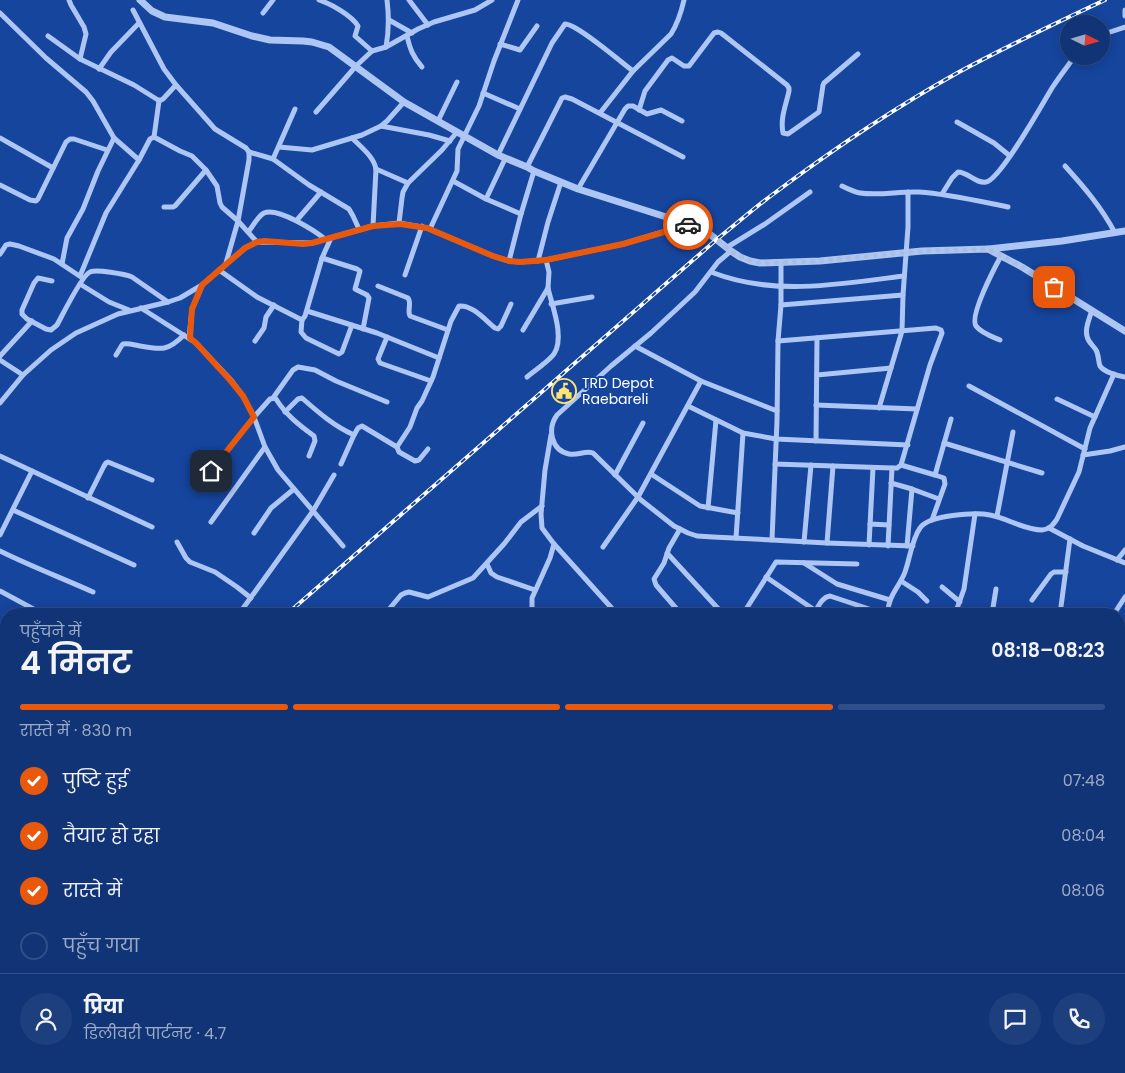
<!DOCTYPE html>
<html lang="hi">
<head>
<meta charset="utf-8">
<style>
	:root { --surface:#103476; --page:#1e3f7e; --text:#f1f3f6; --muted:#9caac5; --line:#304f88; --accent:#ea580c }
	body { margin:0; font-family:Poppins,"Noto Sans Devanagari",sans-serif; background:var(--page); color:var(--text); height:100vh; display:flex; flex-direction:column; font-size:19px; white-space:nowrap }
	* { box-sizing:border-box; margin:0 }
	p { font-size:16px; color:var(--muted) }
	.icon { flex:none; width:28px; height:28px; fill:none; stroke:currentColor; stroke-width:2; stroke-linecap:round; stroke-linejoin:round }
	.map { position:relative; flex:1; overflow:hidden }
	.sheet { position:absolute; left:0px; top:608px; width:1125px; height:466px; display:flex; flex-direction:column; background:var(--surface); border-radius:20px 20px 0 0; box-shadow:0 2px 12px #0003,0 0 0 1px var(--line) }
	.sheet>* { flex:none }
	.needle { width:32px; rotate:95deg }
	.tools { position:absolute; left:1060px; top:15px; display:grid; gap:10px }
	.tools a { display:grid; place-items:center; width:50px; height:50px; border-radius:50%; background:var(--surface); box-shadow:0 2px 12px #0003,0 0 0 1px var(--line); font-size:25px }
	.pin { position:absolute; display:grid; place-items:center; width:42px; height:42px; color:#fff; margin:-21px; border-radius:10px; box-shadow:0 2px 8px #0006 }
	.courier { position:absolute; display:grid; place-items:center; width:50px; height:50px; margin:-25px; border:4px solid #ea580c; border-radius:50%; background:#fff; color:#222; box-shadow:0 1px 6px #0007 }
	.summary em { font-style:normal; font-weight:600 }
	.summary div { display:flex; flex-direction:column-reverse }
	.summary { display:flex; align-items:center; justify-content:space-between; height:85px; padding:0 20px }
	h1 { font-size:32px; font-weight:600; line-height:38px }
	.bar { display:grid; grid-template-columns:repeat(4,1fr); gap:8px 5px; align-content:center; height:60px; padding:0 20px }
	.bar i { height:6px; border-radius:4px; background:var(--line) }
	.bar .active { background:var(--accent) }
	.bar p { grid-column:span 4 }
	.line { display:flex; align-items:center; gap:12px; padding:0 20px; border-top:1px solid var(--line) }
	.line div { flex:1 }
	.round { display:grid; place-items:center; flex:none; width:52px; height:52px; border-radius:26px; background:var(--page) }
	ol { padding:0 20px; list-style:none }
	li { display:flex; align-items:center; gap:15px; height:55px }
	li p { margin-inline-start:auto }
	li .icon { padding:5px; border-radius:50%; background:var(--accent); color:#fff; stroke-width:4 }
	li:last-child { color:var(--muted) }
	li i { width:28px; height:28px; border:2px solid var(--line); border-radius:50% }
	.map>svg:first-child { display:block }
	.lines { fill:none; stroke-linecap:round; stroke-linejoin:round }
	.minor { stroke:#adc6f3; stroke-width:5 }
	.tertiary { stroke:#adc6f3; stroke-width:7 }
	.rail-casing { stroke:#fff; stroke-width:4 }
	.rail { stroke:#16459e; stroke-width:2; stroke-dasharray:5.5; stroke-linecap:butt }
	.done { stroke:#adbedd; stroke-width:5; stroke-dasharray:0 9 }
	.route { stroke:#ea580c; stroke-width:6 }
	.labels { text-anchor:middle; dominant-baseline:central; stroke-width:4; stroke-linejoin:round; paint-order:stroke }
	.poi-label { font-size:14px; fill:#fff; stroke:#16459e; text-anchor:start }
</style>
</head>
<body>
<div class="map">
<svg width="1125" height="1073" viewBox="0 0 1125 1073">
	<rect width="100%" height="100%" fill="#16459e"/>
	<g class="lines">
		<g class="minor">
			<path d="M69 0 71 5 84 27 86 34 80 59"/>
			<path d="M319 0C331 4 351 15 358 26L355 36 372 51"/>
			<path d="M409 0 428 25"/>
			<path d="M133 10 164 69 176 85 215 129 246 148 249 152V160L238 221 226 263"/>
			<path d="M1125 10V16"/>
			<path d="M0 13 46 58 86 92 93 101 114 138 139 160"/>
			<path d="M263 13 273 0"/>
			<path d="M389 20 412 33"/>
			<path d="M1101 35 1125 27"/>
			<path d="M48 36 80 59 134 85 158 100H161L163 99 176 85"/>
			<path d="M407 36C410 49 413 57 422 67"/>
			<path d="M500 44 520 50 537 26"/>
			<path d="M386 47C389 31 389 16 387 0"/>
			<path d="M99 69 111 52 139 23"/>
			<path d="M483 93 520 109"/>
			<path d="M639 110 645 91 668 60 672 58 684 66H689L714 33 718 32 721 33 787 85 789 88V91C786 105 780 118 783 133L788 134 819 112 823 85 824 83 858 54"/>
			<path d="M316 112 356 66 372 51 386 47 418 29 434 22 475 10 492 0"/>
			<path d="M600 113 633 71 671 34C678 23 681 13 684 0"/>
			<path d="M438 121 457 82"/>
			<path d="M957 122 994 143 1010 156"/>
			<path d="M381 126 429 135 450 141"/>
			<path d="M154 137 159 101"/>
			<path d="M0 138 53 168"/>
			<path d="M352 138C361 147 374 157 376 169L373 226"/>
			<path d="M279 147 312 150 362 135 381 126 387 121 404 102"/>
			<path d="M249 152 273 159 309 185 349 209 353 216 359 229"/>
			<path d="M498 155 552 43 565 24C577 24 621 62 633 71"/>
			<path d="M273 159 295 109"/>
			<path d="M1065 166C1084 187 1102 208 1115 233"/>
			<path d="M527 167 562 98 565 97 572 99 683 157"/>
			<path d="M376 169 408 183"/>
			<path d="M453 181 486 199 521 214"/>
			<path d="M0 185 30 200 36 201 38 199 66 142 70 139H74L107 150"/>
			<path d="M842 186C848 189 854 192 860 193 880 196 899 191 919 192 949 194 978 201 1008 207"/>
			<path d="M578 189 625 109 628 106H633L647 114 661 110 682 121"/>
			<path d="M942 194 952 178 958 172C968 172 976 184 986 182 1000 180 1043 103 1052 88 1059 77 1067 67 1075 56"/>
			<path d="M486 199 505 159"/>
			<path d="M164 207H173L175 206 206 170"/>
			<path d="M297 220 321 192"/>
			<path d="M399 223 402 198 403 192 408 183 442 150 457 132"/>
			<path d="M430 229 457 171 458 149 479 106 494 61 518 0"/>
			<path d="M249 231C253 226 258 216 264 213 278 207 315 231 325 239"/>
			<path d="M726 248 765 224 810 192"/>
			<path d="M731 251 718 262 695 292 651 333 611 366 557 415C547 429 551 450 569 454 578 456 585 450 593 453L641 500 674 526 688 533 697 536 713 537 772 540 827 543 913 546"/>
			<path d="M0 254 6 245 10 244 19 246 54 259 81 277"/>
			<path d="M322 258 357 269 360 271 355 289 367 295 369 298 363 329"/>
			<path d="M509 261 521 214 534 171"/>
			<path d="M538 261 548 222 561 182"/>
			<path d="M62 264 67 238 83 209 98 171 114 138"/>
			<path d="M219 270 257 297 302 320 305 316 322 258 331 238"/>
			<path d="M711 272C775 297 838 284 904 276"/>
			<path d="M405 275 422 226"/>
			<path d="M80 276 106 213 139 160 150 139 154 137 180 151 192 156 206 170 217 186 220 203 222 207 238 221 257 242"/>
			<path d="M52 281 38 278 34 283 22 310V314L27 319 46 329 51 330 57 325C62 316 82 275 90 272 96 269 125 274 132 277L168 302"/>
			<path d="M80 284 109 302 129 310"/>
			<path d="M378 286 408 298C412 303 407 310 410 316L448 330"/>
			<path d="M551 304 592 297"/>
			<path d="M781 305 903 295"/>
			<path d="M141 308 196 343 231 380 243 396 254 417 265 447 278 470 343 546"/>
			<path d="M1092 310C1089 320 1083 332 1089 341 1091 344 1094 347 1096 350 1099 355 1098 361 1100 366 1104 372 1118 376 1125 377"/>
			<path d="M307 311 377 333 439 358"/>
			<path d="M302 320 301 332 306 338 339 354 342 352 352 325"/>
			<path d="M523 330 548 288 549 272 546 260"/>
			<path d="M387 337 378 359 380 363 431 381"/>
			<path d="M189 338 192 309 202 286"/>
			<path d="M1000 340C993 337 981 333 976 326 969 316 995 267 1001 256"/>
			<path d="M255 341 264 328 266 317 274 305"/>
			<path d="M635 346 701 381 777 411"/>
			<path d="M116 355 122 345 123 344C129 343 134 345 140 346 162 350 168 351 184 335"/>
			<path d="M0 356 32 321"/>
			<path d="M0 360 23 375"/>
			<path d="M817 375 891 368"/>
			<path d="M527 377C535 370 548 362 554 354 565 337 552 306 548 288"/>
			<path d="M969 386 1085 449"/>
			<path d="M273 398 293 370 298 367 315 370 336 381 387 402"/>
			<path d="M1057 399 1095 417"/>
			<path d="M0 403 23 375 51 350 76 333 118 314 168 302 180 298 202 285 245 248 257 242 312 243 373 226 399 223 427 228 493 256 509 261 520 262 546 260 623 244 689 224"/>
			<path d="M816 405 917 409"/>
			<path d="M688 406 743 433 776 439 908 445"/>
			<path d="M879 408 902 331 903 295 908 227V192"/>
			<path d="M285 412 298 399 302 398C319 413 334 426 354 435L358 428 362 426 397 447 410 427 417 408 422 401 433 377 451 321 459 306C473 305 485 320 495 328L498 329 501 326 511 304"/>
			<path d="M551 435 545 470 541 514 542 528 554 544 617 614"/>
			<path d="M816 441 817 338"/>
			<path d="M944 443 1042 473"/>
			<path d="M397 447 399 452 415 461 419 460 428 449"/>
			<path d="M1083 455 1110 451 1125 447"/>
			<path d="M0 456 152 527"/>
			<path d="M341 464 354 435"/>
			<path d="M775 464 892 468H897L901 465 930 365 942 333 941 330 936 328 778 341"/>
			<path d="M901 465 935 475 944 478 945 484 932 520"/>
			<path d="M651 474 700 506 738 513"/>
			<path d="M615 475 643 423"/>
			<path d="M935 475 951 419"/>
			<path d="M891 483 912 489 939 499"/>
			<path d="M200 485 254 417 270 399 275 398 276 399C286 415 299 425 314 436L315 441 309 456"/>
			<path d="M88 498 104 466 106 463 108 462 152 480"/>
			<path d="M708 508 716 420"/>
			<path d="M13 510 134 565"/>
			<path d="M997 516 1013 432"/>
			<path d="M211 522 265 447"/>
			<path d="M870 524 889 525"/>
			<path d="M1049 528 1083 546 1125 563"/>
			<path d="M680 529 669 548 664 563 654 579 656 585 681 614"/>
			<path d="M254 533 271 508 294 489"/>
			<path d="M0 535 32 471"/>
			<path d="M736 538 743 433"/>
			<path d="M772 540 777 421 778 341 781 305V263"/>
			<path d="M177 542 186 558 190 562 215 572 237 587 251 598"/>
			<path d="M804 542 811 465"/>
			<path d="M827 543 833 466"/>
			<path d="M869 545 873 468"/>
			<path d="M888 546 892 468"/>
			<path d="M907 546 912 489"/>
			<path d="M603 547 638 497 701 381"/>
			<path d="M0 551C30 566 62 578 93 592"/>
			<path d="M667 553 723 614"/>
			<path d="M1117 560 1125 550"/>
			<path d="M804 563 837 584 890 600"/>
			<path d="M487 564 491 573 497 577 535 590"/>
			<path d="M766 577 816 611"/>
			<path d="M901 581 918 592 927 601"/>
			<path d="M942 587 960 602"/>
			<path d="M0 591 39 612"/>
			<path d="M1032 600 1051 574 1054 572H1066"/>
			<path d="M239 614 313 511 334 475"/>
			<path d="M385 614 401 595 405 593 409 592 428 597 473 578 504 544 521 522 542 506"/>
			<path d="M536 614 532 609V598L550 558 554 544"/>
			<path d="M710 614 716 607"/>
			<path d="M743 614 776 562 857 564"/>
			<path d="M814 614C818 607 822 597 830 596L884 614"/>
			<path d="M888 614C887 597 900 586 905 572 910 558 912 539 920 528 928 515 976 512 990 515 1007 518 1024 530 1042 530 1050 529 1053 525 1057 519L1079 472 1090 428 1114 374"/>
			<path d="M955 614 964 589 975 514"/>
			<path d="M992 614 996 589"/>
			<path d="M1060 614 1070 539"/>
			<path d="M1114 614 1125 597"/>
			<path d="M0 741 5 736"/>
			<path d="M0 776 6 780"/>
			<path d="M0 817 6 810"/>
			<path d="M0 928 6 922"/>
			<path d="M1119 928 1125 917"/>
			<path d="M0 947 6 953"/>
			<path d="M1119 970 1125 974"/>
			<path d="M1119 1021 1125 1026"/>
			<path d="M47 1068 51 1073"/>
			<path d="M116 1068 125 1073"/>
			<path d="M550 1068 554 1073"/>
			<path d="M786 1068 799 1073"/>
			<path d="M976 1068 984 1073"/>
			<path d="M1022 1072V1073"/>
			<path d="M174 1073 178 1068"/>
			<path d="M242 1073 246 1068"/>
			<path d="M529 1073 533 1068"/>
			<path d="M585 1073 591 1068"/>
			<path d="M842 1073 845 1068"/>
			<path d="M963 1073 967 1068"/>
		</g>
		<g class="tertiary">
			<path d="M140 0 152 11 165 17 213 23 252 36 270 40 303 41 312 42 329 47 404 102 498 155 527 167 534 171 578 189 701 228 707 232 731 251 740 257 750 261 760 263 820 261 922 251 988 249 1022 267 1125 331"/>
			<path d="M989 249 1062 241 1125 231"/>
			<path d="M0 688 6 693"/>
			<path d="M0 698 6 703"/>
			<path d="M480 1068 486 1073"/>
		</g>
		<defs>
			<g id="rail">
				<path d="M287 614 716 240C735 225 753 209 772 195 832 150 894 108 959 72 1007 46 1056 23 1105 0"/>
				<path d="M0 858 6 852"/>
				<path d="M0 869 6 864"/>
			</g>
		</defs>
		<use href="#rail" class="rail-casing"/>
		<use href="#rail" class="rail"/>
	</g>
	<g class="lines">
		<path class="done" d="M688 225C706 227 717 241 731 251 740 257 749 261 760 263L820 261 922 251 988 249 1022 267 1054 287"/>
		<path class="route" d="M211 471 254 417 243 396 230 380 196 343 190 338 192 309 202 285 245 248 257 242 264 241 303 244 312 243 373 226 400 224 427 228 493 256 509 261 520 262 546 260 623 244 688 225"/>
	</g>
	<defs>
		<symbol id="civic-ring" viewBox="-11 -11 22 22"><circle r="9.5" fill="#16459e" stroke="#ffe36f" stroke-width="1.5"/><path d="M-.6-6.5H3V-4.5H.6V-3L4-1V1h2V6H-6V1h2V-1L-.6-3ZM-1.2 2.5V6h2.4V2.5Z" fill="#ffe36f"/></symbol>
	</defs>
	<g fill-rule="evenodd">
		<use href="#civic-ring" x="550" y="377" width="28" height="28"/>
	</g>
	<g class="labels">
		<g class="poi-label">
			<text x="582" y="383">TRD Depot<tspan x="582" dy="16">Raebareli</tspan></text>
		</g>
	</g>
</svg>
<div class="tools">
<a><svg class="needle" viewBox="-14 -14 28 28"><path d="M0-13l5 13h-10z" fill="#e53935"/><path d="M0 13l5-13h-10z" fill="#9caac5"/></svg></a>
</div>
<div class="pin" style="left:1054px;top:287px;background:#ea580c"><svg class="icon" aria-label="bag" viewBox="0 0 24 24"><path d="M5 8h14l-1 12H6zM9 8a3 3 0 0 1 6 0"/></svg></div>
<div class="pin" style="left:211px;top:471px;background:#1f2937"><svg class="icon" aria-label="home" viewBox="0 0 24 24"><path d="M3 11l9-7 9 7M6 9v11h12V9"/></svg></div>
<div class="courier" style="left:688px;top:225px"><svg class="icon" aria-label="car" viewBox="0 0 24 24"><path d="M5 17H2v-5l4-1 3-4h7l3 4 3 1v5h-3M9 17h6M6 11h13"/><circle cx="7" cy="17" r="2"/><circle cx="17" cy="17" r="2"/></svg></div>
<section class="sheet">
<div class="summary"><div><h1>4 मिनट</h1><p>पहुँचने में</p></div><em>08:18–08:23</em></div>
<div class="bar"><i class="active"></i><i class="active"></i><i class="active"></i><i></i><p>रास्ते में · 830 m</p></div>
<ol>
<li><svg class="icon" aria-label="check" viewBox="0 0 24 24"><path d="M5 12l5 5 9-10"/></svg>पुष्टि हुई<p>07:48</p></li>
<li><svg class="icon" aria-label="check" viewBox="0 0 24 24"><path d="M5 12l5 5 9-10"/></svg>तैयार हो रहा<p>08:04</p></li>
<li><svg class="icon" aria-label="check" viewBox="0 0 24 24"><path d="M5 12l5 5 9-10"/></svg>रास्ते में<p>08:06</p></li>
<li><i></i>पहुँच गया</li>
</ol>
<div class="line" style="height:90px"><a class="round"><svg class="icon" aria-label="person" viewBox="0 0 24 24"><circle cx="12" cy="8" r="4"/><path d="M4 21q1-7 8-7t8 7"/></svg></a><div><b>प्रिया</b><p>डिलीवरी पार्टनर · 4.7</p></div><a class="round"><svg class="icon" aria-label="chat" viewBox="0 0 24 24"><path d="M4 5h16v11H9l-5 4z"/></svg></a><a class="round"><svg class="icon" aria-label="phone" viewBox="0 0 24 24"><path d="M5 4h4l2 5-3 2q2 4 5 5l2-3 5 2v4C11 20 4 13 5 4z"/></svg></a></div>
</section>
</div>
</body>
</html>
